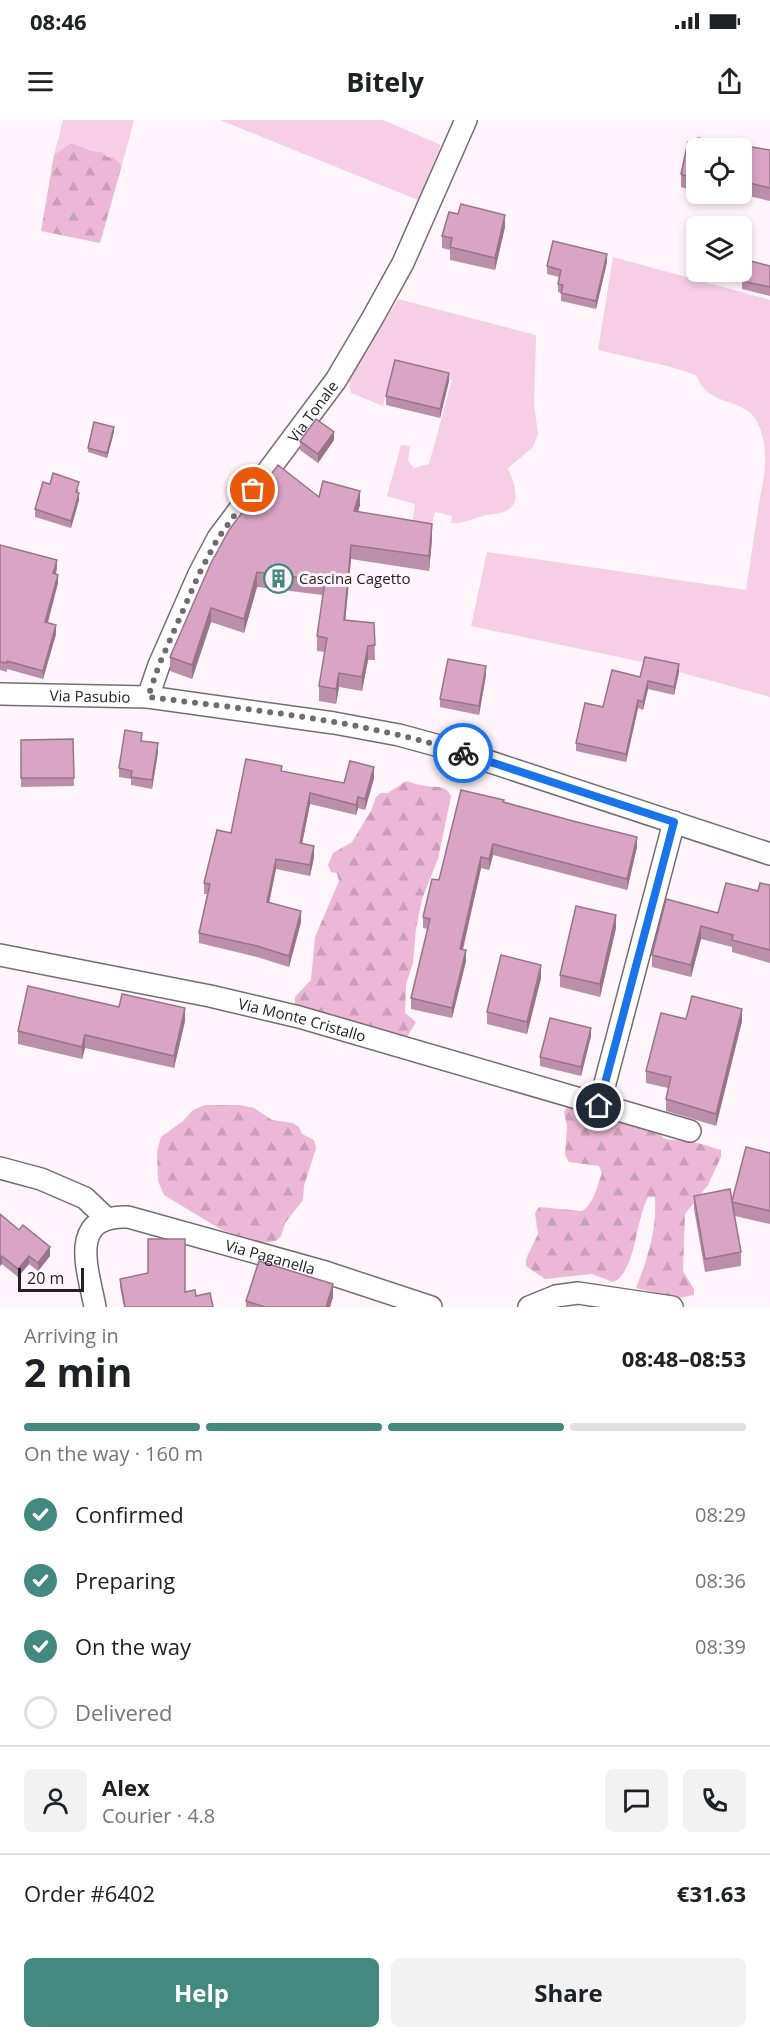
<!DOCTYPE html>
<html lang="en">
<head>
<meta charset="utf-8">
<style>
	:root { --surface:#fff; --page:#f2f2f2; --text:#202124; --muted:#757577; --line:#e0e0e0; --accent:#448980 }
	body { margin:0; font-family:"Open Sans",sans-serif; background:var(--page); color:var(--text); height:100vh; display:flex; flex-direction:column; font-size:22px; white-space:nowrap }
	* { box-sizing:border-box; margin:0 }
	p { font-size:20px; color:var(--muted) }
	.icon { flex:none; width:33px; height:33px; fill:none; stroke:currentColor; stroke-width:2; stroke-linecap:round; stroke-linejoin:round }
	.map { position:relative; height:1187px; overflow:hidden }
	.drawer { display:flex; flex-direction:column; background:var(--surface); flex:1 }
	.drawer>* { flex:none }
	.controls { position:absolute; left:686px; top:18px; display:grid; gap:12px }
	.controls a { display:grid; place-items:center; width:66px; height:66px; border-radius:9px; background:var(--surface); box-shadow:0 3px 9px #0003; font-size:30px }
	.scale { position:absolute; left:18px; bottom:15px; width:66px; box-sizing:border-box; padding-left:6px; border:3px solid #252123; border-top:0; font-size:16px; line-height:21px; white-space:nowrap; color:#252123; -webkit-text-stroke:4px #fff5fa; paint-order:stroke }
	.pin { position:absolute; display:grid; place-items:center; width:51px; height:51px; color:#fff; margin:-26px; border:3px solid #fff; border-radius:50%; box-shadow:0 2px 6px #0007 }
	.courier { position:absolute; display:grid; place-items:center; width:60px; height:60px; margin:-30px; border:4px solid #1a73e8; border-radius:50%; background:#fff; color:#222; box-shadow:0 2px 8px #0007 }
	.head em { font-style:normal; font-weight:700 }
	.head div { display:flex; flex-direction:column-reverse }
	.head { display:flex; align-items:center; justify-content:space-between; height:102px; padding:0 24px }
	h1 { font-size:39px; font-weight:700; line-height:45px }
	.bar { display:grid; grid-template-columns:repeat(4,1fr); gap:9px 6px; align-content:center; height:72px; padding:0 24px }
	.bar i { height:8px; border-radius:4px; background:var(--line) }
	.bar .current { background:var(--accent) }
	.bar p { grid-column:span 4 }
	.line { display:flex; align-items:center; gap:15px; padding:0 24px; border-top:2px solid var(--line) }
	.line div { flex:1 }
	.round { display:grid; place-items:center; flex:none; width:63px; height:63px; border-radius:9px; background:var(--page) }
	ol { padding:0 24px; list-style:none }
	li { display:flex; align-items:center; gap:18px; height:66px }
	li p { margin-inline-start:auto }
	li .icon { padding:6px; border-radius:50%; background:var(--accent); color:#fff; stroke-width:4 }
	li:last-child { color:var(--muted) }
	li i { width:33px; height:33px; border:3px solid var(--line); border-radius:50% }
	.action { display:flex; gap:12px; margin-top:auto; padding:12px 24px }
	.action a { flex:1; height:69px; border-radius:9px; background:var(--accent); color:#fff; font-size:24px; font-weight:700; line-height:69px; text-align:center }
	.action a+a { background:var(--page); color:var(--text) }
	.status { display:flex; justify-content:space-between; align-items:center; height:42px; padding:0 30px; background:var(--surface); direction:ltr }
	.status svg { height:16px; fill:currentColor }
	header { display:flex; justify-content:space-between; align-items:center; height:78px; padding:0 24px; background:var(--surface); font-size:27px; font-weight:700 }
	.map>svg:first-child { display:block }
	.grass { fill:#f6cee5 }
	.forest { fill:url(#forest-firs) }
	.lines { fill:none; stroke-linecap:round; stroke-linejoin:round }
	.minor-casing { stroke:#756c71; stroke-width:24 }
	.minor { stroke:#fff; stroke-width:21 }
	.wall { fill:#bb8ea9 }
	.shaded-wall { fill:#997489 }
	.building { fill:#daa5c4; stroke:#997489; stroke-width:1.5 }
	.done { stroke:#716b6e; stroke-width:6; stroke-dasharray:0 10.8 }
	.route { stroke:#1a73e8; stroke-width:8 }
	.labels { text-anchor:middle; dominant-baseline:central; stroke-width:6; stroke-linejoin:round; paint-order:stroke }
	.street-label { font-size:15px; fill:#252123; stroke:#fff5fa }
	.poi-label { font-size:15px; fill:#252123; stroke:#fff5fa; text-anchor:start }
</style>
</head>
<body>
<div class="status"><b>08:46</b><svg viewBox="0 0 49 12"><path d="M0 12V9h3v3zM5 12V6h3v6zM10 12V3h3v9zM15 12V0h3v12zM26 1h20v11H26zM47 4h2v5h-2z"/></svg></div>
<header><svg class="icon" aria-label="menu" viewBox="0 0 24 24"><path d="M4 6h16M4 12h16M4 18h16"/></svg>Bitely<svg class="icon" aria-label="share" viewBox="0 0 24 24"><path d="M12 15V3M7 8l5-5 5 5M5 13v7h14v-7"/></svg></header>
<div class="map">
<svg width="770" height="1187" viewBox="0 0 770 1187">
	<defs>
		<pattern id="forest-firs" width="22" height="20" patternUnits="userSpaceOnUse" patternTransform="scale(1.5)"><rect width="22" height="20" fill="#edb8d7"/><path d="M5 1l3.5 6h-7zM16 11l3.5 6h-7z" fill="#cb9eb8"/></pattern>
	</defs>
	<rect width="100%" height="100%" fill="#fff5fa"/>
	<g class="grass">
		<path d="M63 0H134L122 45 114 38H107L102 32C91 32 82 26 71 23L54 35Z"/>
		<path d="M220 0H383L441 25 418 80Z"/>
		<path d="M613 137 770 180V577L642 542 471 506 487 432 746 470C751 439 755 408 760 378 762 365 766 350 765 337 765 324 762 308 754 297 738 277 709 287 696 255L671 247 598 230Z"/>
		<path d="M398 179 536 215 534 284 538 314 533 327 508 348C513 361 523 383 506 391 500 394 490 394 483 396 471 399 463 404 451 403L452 396 435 392 430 411 412 407 415 384 387 376 401 325 410 326 408 341 414 348 429 344 452 260 393 246 383 286 351 273 349 260Z"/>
	</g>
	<g class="forest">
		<path d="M71 23C82 26 90 32 102 32L107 37 114 38 122 45 100 123 41 111 54 35Z"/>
		<path d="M406 661C413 663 419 665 426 666 437 668 445 664 451 676L438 739 422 779 416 809 413 843 406 864 405 893 416 902 405 920 302 895 295 884V877L311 860 315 817 339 761 337 753 331 752 328 745 333 733 352 722 371 691 376 677 381 673H388Z"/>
		<path d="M571 979 599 986 604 1003C621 1003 636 1000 654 1000 662 1025 666 1018 687 1021 698 1022 710 1027 721 1030V1037L708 1065 685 1094 683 1151 694 1169V1175L679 1178 636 1168C648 1137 657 1110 655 1077H648C635 1102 636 1152 613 1162L592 1154 545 1159 526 1146V1139L538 1114 535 1093 539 1087 582 1091C594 1084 597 1066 602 1053L599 1046 569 1042 565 1035 567 1006 564 992Z"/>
		<path d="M205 985H240L254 988 272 1000 293 1003 299 1007 302 1014 314 1020 316 1028 304 1066 303 1080 285 1103 281 1116 276 1121 261 1123 222 1110 164 1075 158 1061 157 1031 161 1017 183 1001 193 990Z"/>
	</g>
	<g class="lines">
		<defs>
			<g id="minor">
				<path id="s1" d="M0 574 148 577 334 603 399 615 454 630 770 734"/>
				<path id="s2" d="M148 577 159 545 199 454 218 418 336 260 372 199 403 143 466 0"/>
				<path id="s3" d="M0 835 210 876 299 897 690 1011"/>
				<path d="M599 986 674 702"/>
				<path d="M0 1048 41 1059 85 1078 107 1099"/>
				<path id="s4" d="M95 1187C88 1149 67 1095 128 1097L322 1151 431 1187"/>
				<path d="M529 1187 556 1176 578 1173 672 1187"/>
			</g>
		</defs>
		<use href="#minor" class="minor-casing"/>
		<use href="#minor" class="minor"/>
	</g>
	<g class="wall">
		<path d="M696 23 770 30V81L740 74H741V28H696V72L681 67V54Z"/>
		<path d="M700 74H740L738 81Z"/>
		<path d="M505 107 495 150 450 140V130L442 128V116Z"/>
		<path d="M607 142 596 189 561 181V173L558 172V164L559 157 547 154V146Z"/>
		<path d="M770 146V176L742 169V161Z"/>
		<path d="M449 261 440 298 386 285V276Z"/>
		<path d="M114 312 107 338 88 332V328Z"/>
		<path d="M334 320 318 343 300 330V321Z"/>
		<path d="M79 369 78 372 79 380 71 408 35 397V389Z"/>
		<path d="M319 377 360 385 358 392 432 419 429 451 351 439 345 501 374 503 375 540H368L362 571 339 567 336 584 319 581V566L325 532 317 531V516L323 475 257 467 244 513 211 502 192 559 170 551V537L210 445Z"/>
		<path d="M0 425 57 448 56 454 58 463 48 503 56 514 43 559 7 549V552L0 550Z"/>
		<path d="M679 552 674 575 648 569 643 590 638 588 626 642 576 631V623L603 587 640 557Z"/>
		<path d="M486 555 479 595 440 587V579Z"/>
		<path d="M73 619 74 666 21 667V620Z"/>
		<path d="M142 621 158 632 152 669 131 665V659L119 657V648Z"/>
		<path d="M282 651 344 663 374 658 365 690 358 688 356 695 310 684 302 724 314 737 310 756 276 749 269 782 301 802 289 847 257 837 199 823V813L207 774H204V763L231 713Z"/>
		<path d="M504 682 637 727 627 770 493 735 489 750 481 748 463 830 466 841 452 898 411 889V878L428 809 423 808V797L439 760Z"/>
		<path d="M770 765V843L732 832V827L701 819 691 857 652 847V835L718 793Z"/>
		<path d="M616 808 600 877 560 867V855Z"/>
		<path d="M541 858 527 914 487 904V892Z"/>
		<path d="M119 887 185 901 174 948 85 928 82 939 18 924V911Z"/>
		<path d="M686 899 742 901 716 1006 666 991V979L668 968 646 963V951Z"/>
		<path d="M591 916 581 956 540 946V937Z"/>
		<path d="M770 1033V1104L735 1096 741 1132V1146L705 1152 694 1089V1076L732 1081Z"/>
		<path d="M0 1094 50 1136 38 1151 29 1144 18 1157 2 1144 0 1146Z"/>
		<path d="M120 1159 185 1172 196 1176 213 1187H124L120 1167Z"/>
		<path d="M333 1177 330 1187H246V1181Z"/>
	</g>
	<g class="shaded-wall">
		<path d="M505 95V107L495 150V138Z"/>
		<path d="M607 134V142L596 189V181Z"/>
		<path d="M449 253V261L440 298V289Z"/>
		<path d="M114 307V312L107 338V333Z"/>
		<path d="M334 312V320L318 343V334Z"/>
		<path d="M360 371V385L354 406V391Z"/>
		<path d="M79 373V380L71 408V401Z"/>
		<path d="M432 404V419L429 451V436Z"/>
		<path d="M351 425V439L344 515V500Z"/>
		<path d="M57 440V448L53 462V453Z"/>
		<path d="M257 452V467L244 513V499Z"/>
		<path d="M58 455V463L45 511V502Z"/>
		<path d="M211 488V502L192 559V545Z"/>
		<path d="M56 505V514L43 559V551Z"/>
		<path d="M368 526V540L362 571V557Z"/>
		<path d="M679 544V552L674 575V567Z"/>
		<path d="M486 546V555L479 595V586Z"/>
		<path d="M339 553V567L336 584V569Z"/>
		<path d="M648 561V569L643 590V582Z"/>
		<path d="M638 580V588L626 642V634Z"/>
		<path d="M158 623V632L152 669V660Z"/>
		<path d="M374 647V658L365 690V679Z"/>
		<path d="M310 673V684L300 734V723Z"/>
		<path d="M358 677V688L356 695V685Z"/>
		<path d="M637 717V727L627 770V759Z"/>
		<path d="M493 724V735L489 750V739Z"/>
		<path d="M314 726V737L310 756V745Z"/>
		<path d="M481 737V748L460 840V829Z"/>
		<path d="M276 739V749L267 793V782Z"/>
		<path d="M301 791V802L289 847V836Z"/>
		<path d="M616 795V808L600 877V864Z"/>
		<path d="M701 806V819L691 857V845Z"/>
		<path d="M466 830V841L452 898V888Z"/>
		<path d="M541 845V858L527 914V902Z"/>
		<path d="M185 888V901L174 948V936Z"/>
		<path d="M742 889V901L716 1006V994Z"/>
		<path d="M591 908V916L581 956V947Z"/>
		<path d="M85 915V928L82 939V927Z"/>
		<path d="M50 1127V1136L38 1151V1143Z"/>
		<path d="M2 1136V1144L0 1146V1138Z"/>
		<path d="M29 1136V1144L18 1157V1149Z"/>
		<path d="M333 1164V1177L330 1187H326Z"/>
	</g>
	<g class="building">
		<path d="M698 18 770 30V68L741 61V28H696V60L681 54 688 22 696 23Z"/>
		<path d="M461 84 505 95 495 138 450 127 452 118 442 116 449 92 458 94Z"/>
		<path d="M553 121 607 134 596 181 561 173 563 165 558 164 561 150 547 146Z"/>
		<path d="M747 140 770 146V167L742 161Z"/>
		<path d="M395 240 449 253 440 289 386 276Z"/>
		<path d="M316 299 334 312 318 334 300 321Z"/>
		<path d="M94 302 114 307 107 333 88 328Z"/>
		<path d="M278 345 319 377 323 361 360 371 354 391 432 404 429 436 351 425 344 500 374 503 375 525 368 526 362 557 339 553 336 569 319 566 327 518 317 516 325 461 257 452 244 499 211 488 192 545 170 537 210 445 229 410Z"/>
		<path d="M53 353 79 362 76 372 79 373 71 401 35 389 43 362 50 364Z"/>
		<path d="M0 425 57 440 53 453 58 455 45 502 56 505 43 551 7 541V543L0 542Z"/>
		<path d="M645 537 679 544 674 567 648 561 643 582 638 580 626 634 576 623 585 583 603 587 612 550 640 557Z"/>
		<path d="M448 539 486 546 479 586 440 579Z"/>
		<path d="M125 610 142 613 141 621 158 623 152 660 131 657 132 651 119 648Z"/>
		<path d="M73 619 74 658H21V620Z"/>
		<path d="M246 639 282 646 281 651 344 663 350 641 374 647 365 679 358 677 356 685 310 673 300 723 314 726 310 745 276 739 267 782 301 791 289 836 257 826 199 813 210 764 204 763 217 710 231 713Z"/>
		<path d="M461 670 504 680 503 682 573 701 637 717 627 759 493 724 489 739 481 737 460 829 466 830 452 888 411 878 430 799 423 797 432 759 439 760Z"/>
		<path d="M726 763 758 771 760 763 770 765V830L732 820 733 815 701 806 691 845 652 835 666 779 718 793Z"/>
		<path d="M576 786 616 795 600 864 560 855Z"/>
		<path d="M501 835 541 845 527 902 487 892Z"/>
		<path d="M28 866 119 887 122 874 185 888 174 936 85 915 82 927 18 911Z"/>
		<path d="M692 876 742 889 716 994 666 979 671 957 646 951 661 893 686 899Z"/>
		<path d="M550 898 591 908 581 947 540 937Z"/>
		<path d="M746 1027 770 1033V1091L732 1082 741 1132 705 1139 694 1076 730 1069 732 1081Z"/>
		<path d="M0 1094 19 1110 23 1105 50 1127 38 1143 29 1136 18 1149 2 1136 0 1138Z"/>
		<path d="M148 1119H185V1172L195 1170 196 1176 210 1173 213 1187H125L120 1159 148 1153Z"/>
		<path d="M259 1141 333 1164 326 1187H265L246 1181Z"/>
	</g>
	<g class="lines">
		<path class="done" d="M253 370 218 418 199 454 159 545 148 577C253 590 362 600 463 633"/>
		<path class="route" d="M463 633 674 702 599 986"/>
	</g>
	<defs>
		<symbol id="building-ring" viewBox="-11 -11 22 22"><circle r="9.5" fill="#fff5fa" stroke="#448980" stroke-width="1.5"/><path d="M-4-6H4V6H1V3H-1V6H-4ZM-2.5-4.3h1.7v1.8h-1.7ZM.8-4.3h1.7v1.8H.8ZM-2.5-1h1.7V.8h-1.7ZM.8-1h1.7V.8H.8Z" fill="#448980"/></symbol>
	</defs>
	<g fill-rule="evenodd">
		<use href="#building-ring" x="262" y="442" width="33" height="33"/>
	</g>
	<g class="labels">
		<g class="street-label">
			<text stroke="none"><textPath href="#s2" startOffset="332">Via Tonale</textPath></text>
			<text stroke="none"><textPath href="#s1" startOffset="90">Via Pasubio</textPath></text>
			<text stroke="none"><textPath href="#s3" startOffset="309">Via Monte Cristallo</textPath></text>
			<text stroke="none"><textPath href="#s4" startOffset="267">Via Paganella</textPath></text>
		</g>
		<g class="poi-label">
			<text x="299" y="458">Cascina Cagetto</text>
		</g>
	</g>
</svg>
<div class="controls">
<a><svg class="icon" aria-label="locate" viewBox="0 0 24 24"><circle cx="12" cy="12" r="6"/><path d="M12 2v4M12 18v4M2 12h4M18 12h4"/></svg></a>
<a><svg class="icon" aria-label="layers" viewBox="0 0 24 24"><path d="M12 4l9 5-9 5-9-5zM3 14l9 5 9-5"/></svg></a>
</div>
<div class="scale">20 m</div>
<div class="pin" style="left:253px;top:370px;background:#ea580c"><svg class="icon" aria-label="bag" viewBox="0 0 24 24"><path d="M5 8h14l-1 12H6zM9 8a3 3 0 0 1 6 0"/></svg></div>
<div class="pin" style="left:599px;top:986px;background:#1f2937"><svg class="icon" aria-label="home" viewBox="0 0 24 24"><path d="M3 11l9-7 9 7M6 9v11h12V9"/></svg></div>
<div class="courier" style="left:463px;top:633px"><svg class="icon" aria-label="bike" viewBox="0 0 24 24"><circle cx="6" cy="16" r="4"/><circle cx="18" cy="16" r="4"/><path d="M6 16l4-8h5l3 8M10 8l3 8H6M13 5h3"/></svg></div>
</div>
<section class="drawer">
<div class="head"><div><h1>2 min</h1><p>Arriving in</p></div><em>08:48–08:53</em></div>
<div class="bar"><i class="current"></i><i class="current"></i><i class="current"></i><i></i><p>On the way · 160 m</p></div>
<ol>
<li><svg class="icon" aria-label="check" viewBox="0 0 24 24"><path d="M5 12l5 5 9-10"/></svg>Confirmed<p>08:29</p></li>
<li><svg class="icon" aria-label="check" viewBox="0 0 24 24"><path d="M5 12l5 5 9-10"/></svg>Preparing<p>08:36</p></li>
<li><svg class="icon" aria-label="check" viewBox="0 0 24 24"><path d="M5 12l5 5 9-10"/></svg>On the way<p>08:39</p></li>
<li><i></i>Delivered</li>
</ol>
<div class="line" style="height:108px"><a class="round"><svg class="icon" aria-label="person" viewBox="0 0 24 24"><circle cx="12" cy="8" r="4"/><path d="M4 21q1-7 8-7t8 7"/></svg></a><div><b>Alex</b><p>Courier · 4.8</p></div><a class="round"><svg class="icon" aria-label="chat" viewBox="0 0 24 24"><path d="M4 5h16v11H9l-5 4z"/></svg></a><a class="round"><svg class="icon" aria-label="phone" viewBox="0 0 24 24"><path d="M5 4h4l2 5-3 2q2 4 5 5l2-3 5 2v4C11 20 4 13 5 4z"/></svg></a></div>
<div class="line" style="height:78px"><div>Order #6402</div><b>€31.63</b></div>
<div class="action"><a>Help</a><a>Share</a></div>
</section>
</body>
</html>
